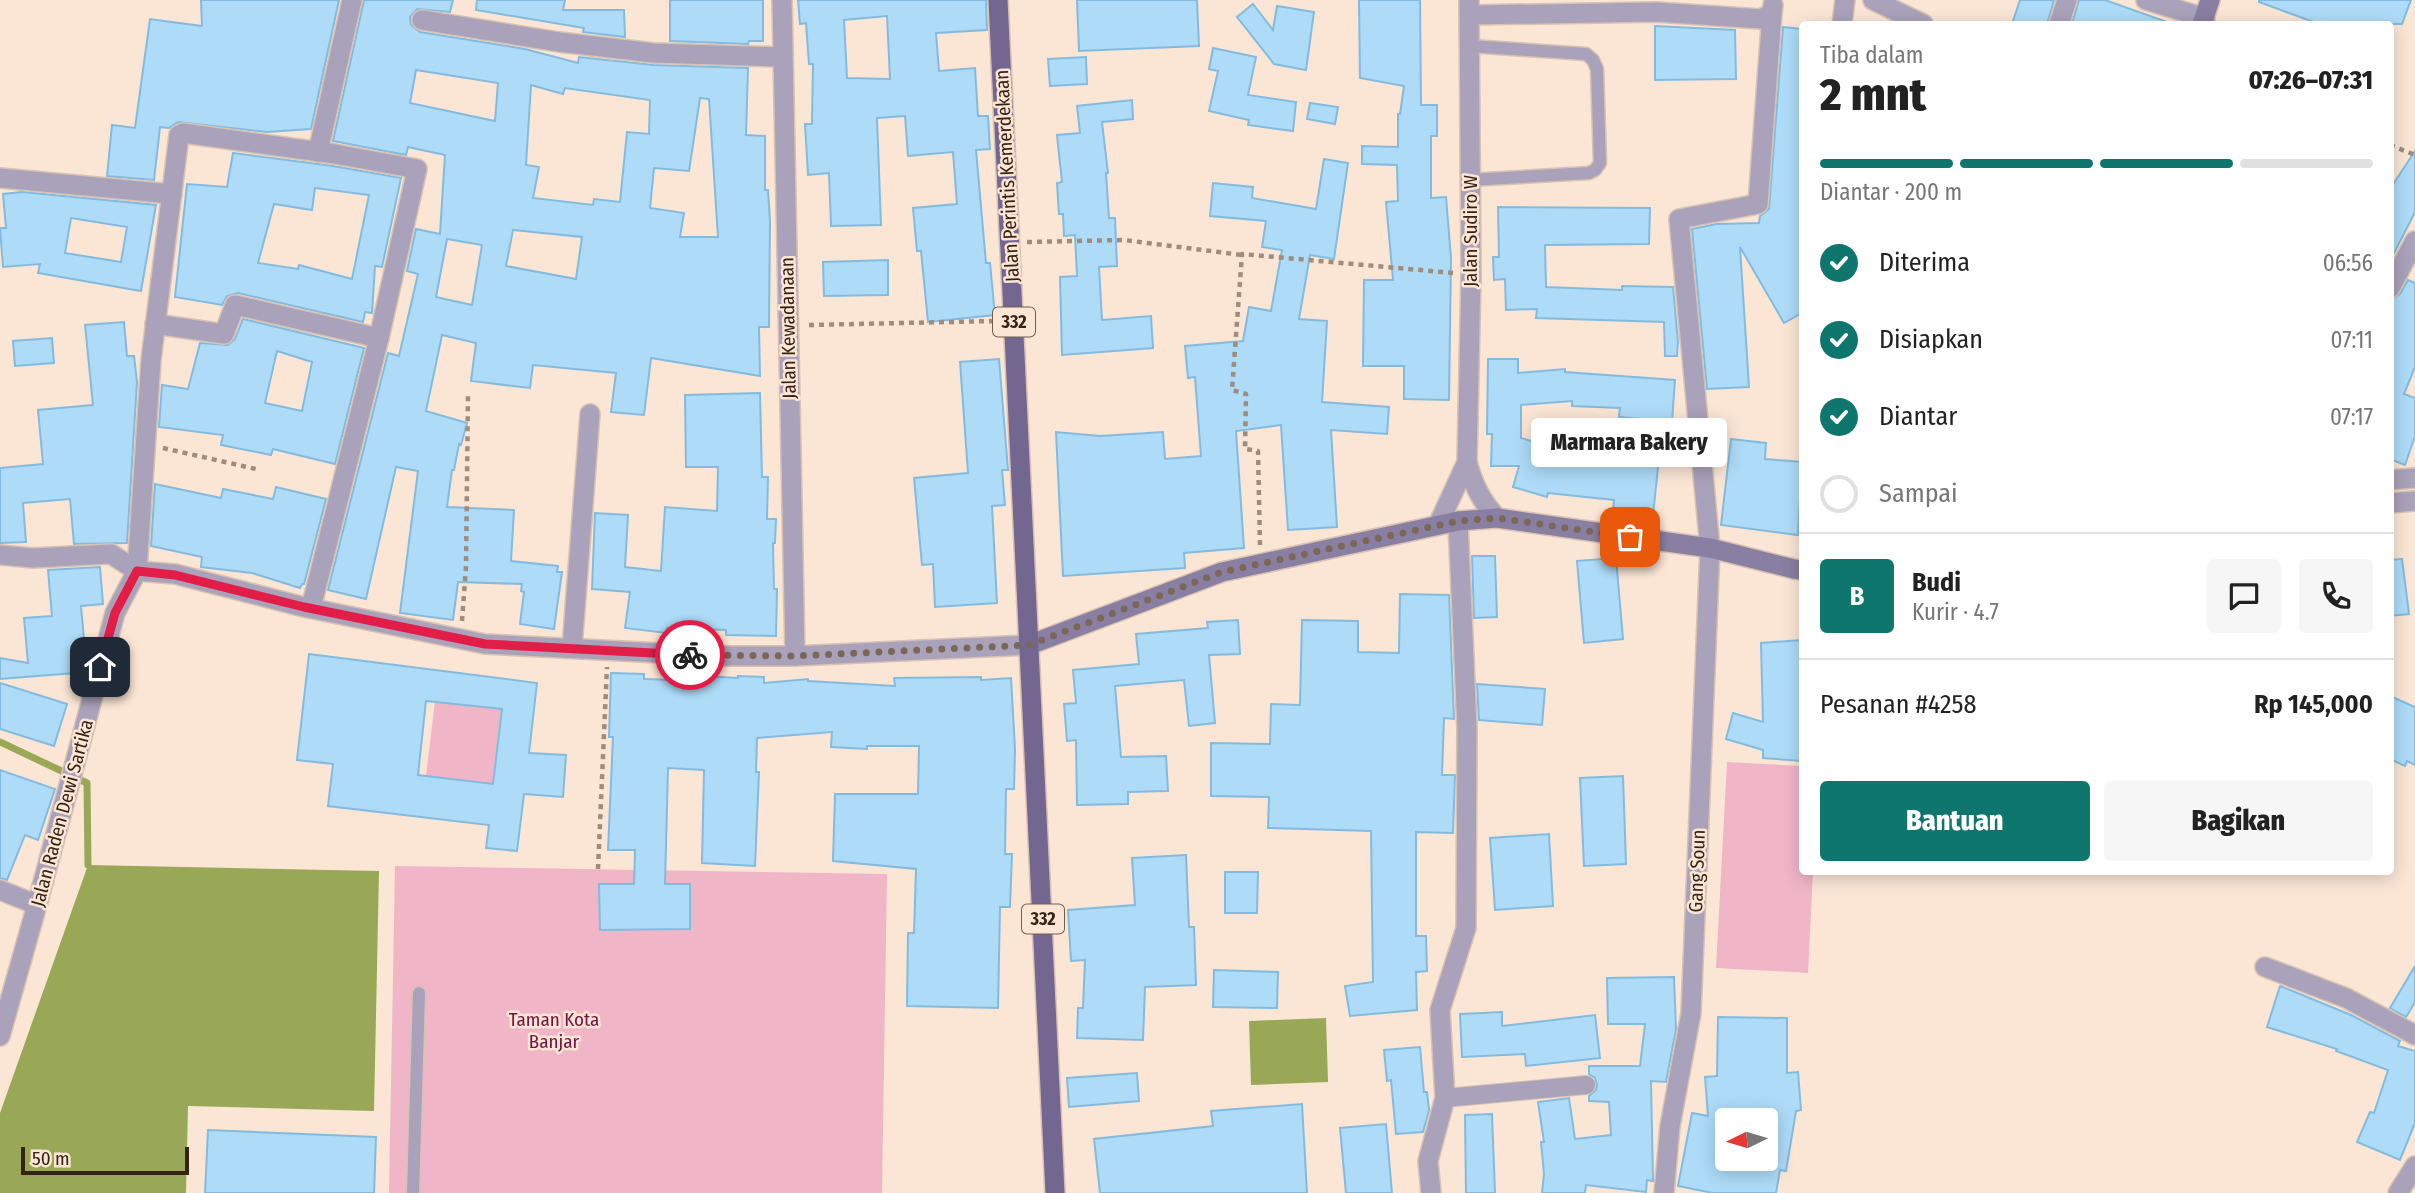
<!DOCTYPE html>
<html lang="id">
<head>
<meta charset="utf-8">
<style>
	:root { --surface:#fff; --page:#f6f6f6; --text:#222; --muted:#767676; --line:#e0e0e0; --accent:#0f766e }
	body { margin:0; font-family:"Fira Sans Condensed",sans-serif; background:var(--page); color:var(--text); height:100vh; display:flex; flex-direction:column; font-size:26px; white-space:nowrap }
	* { box-sizing:border-box; margin:0 }
	p { font-size:23px; color:var(--muted) }
	.icon { flex:none; width:38px; height:38px; fill:none; stroke:currentColor; stroke-width:2; stroke-linecap:round; stroke-linejoin:round }
	.map { position:relative; flex:1; overflow:hidden }
	.sheet { position:absolute; left:1799px; top:21px; width:595px; height:854px; display:flex; flex-direction:column; background:var(--surface); border-radius:7px; box-shadow:0 4px 18px #0003 }
	.sheet>* { flex:none }
	.needle { width:46px; rotate:265deg }
	.tools { position:absolute; left:1715px; top:1108px; display:grid; gap:14px }
	.tools a { display:grid; place-items:center; width:63px; height:63px; border-radius:7px; background:var(--surface); box-shadow:0 4px 18px #0003; font-size:35px }
	.scale { position:absolute; left:21px; bottom:18px; width:168px; box-sizing:border-box; padding-left:7px; border:4px solid #362314; border-top:0; font-size:19px; line-height:24px; white-space:nowrap; color:#362314; -webkit-text-stroke:5px #fbe6d6; paint-order:stroke }
	.pin { position:absolute; display:grid; place-items:center; width:60px; height:60px; color:#fff; margin:-30px; border-radius:14px; box-shadow:0 4px 10px #0006 }
	.courier { position:absolute; display:grid; place-items:center; width:70px; height:70px; margin:-35px; border:5px solid #e11d48; border-radius:50%; background:#fff; color:#222; box-shadow:0 2px 9px #0007 }
	.bubble { position:absolute; height:49px; border-radius:7px; background:var(--surface); box-shadow:0 4px 18px #0003; font-size:23px; font-weight:800; line-height:49px; text-align:center }
	.overview em { font-style:normal; font-weight:800 }
	.overview div { display:flex; flex-direction:column-reverse }
	.overview { display:flex; align-items:center; justify-content:space-between; height:119px; padding:0 21px }
	h1 { font-size:46px; font-weight:800; line-height:52px }
	.bar { display:grid; grid-template-columns:repeat(4,1fr); gap:10px 7px; align-content:center; height:84px; padding:0 21px }
	.bar i { height:9px; border-radius:5px; background:var(--line) }
	.bar .active { background:var(--accent) }
	.bar p { grid-column:span 4 }
	.line { display:flex; align-items:center; gap:18px; padding:0 21px; border-top:2px solid var(--line) }
	.line div { flex:1 }
	.round { display:grid; place-items:center; flex:none; width:74px; height:74px; border-radius:7px; background:var(--page) }
	ol { padding:0 21px; list-style:none }
	li { display:flex; align-items:center; gap:21px; height:77px }
	li p { margin-inline-start:auto }
	li .icon { padding:7px; border-radius:50%; background:var(--accent); color:#fff; stroke-width:4 }
	li:last-child { color:var(--muted) }
	li i { width:38px; height:38px; border:4px solid var(--line); border-radius:50% }
	.action { display:flex; gap:14px; margin-top:auto; padding:14px 21px }
	.action a { flex:1; height:80px; border-radius:7px; background:var(--accent); color:#fff; font-size:28px; font-weight:800; line-height:80px; text-align:center }
	.action a+a { background:var(--page); color:var(--text) }
	.map>svg:first-child { display:block }
	.green { fill:#f0b6c8 }
	.water { fill:#99a857 }
	.lines { fill:none; stroke-linecap:round; stroke-linejoin:round }
	.stream { stroke:#99a857; stroke-width:7 }
	.building { fill:#aedbf8; stroke:#83bbdf; stroke-width:2; fill-rule:evenodd }
	.service-casing { stroke:#d8c3b3; stroke-width:15 }
	.pedestrian-casing { stroke:#d8c3b3; stroke-width:20 }
	.minor-casing { stroke:#d8c3b3; stroke-width:22 }
	.tertiary-casing { stroke:#d8c3b3; stroke-width:22 }
	.secondary-casing { stroke:#d8c3b3; stroke-width:22 }
	.primary-casing { stroke:#d8c3b3; stroke-width:22 }
	.path { stroke:#a08c7c; stroke-width:4.5; stroke-dasharray:5 5; stroke-linecap:butt }
	.service { stroke:#a9a2ba; stroke-width:12 }
	.pedestrian { stroke:#a9a2ba; stroke-width:18 }
	.minor { stroke:#a9a2ba; stroke-width:19 }
	.tertiary { stroke:#a9a2ba; stroke-width:19 }
	.secondary { stroke:#897fa2; stroke-width:19 }
	.primary { stroke:#736690; stroke-width:19 }
	.done { stroke:#7b6758; stroke-width:7; stroke-dasharray:0 12.6 }
	.route { stroke:#e11d48; stroke-width:9 }
	.labels { text-anchor:middle; dominant-baseline:central; stroke-width:5; stroke-linejoin:round; paint-order:stroke }
	.shield { fill:#fbe6d6; stroke:#715e4e; stroke-width:2 }
	.shield-label { font-size:18px; font-weight:bold; fill:#362314 }
	.street-label { font-size:19px; fill:#362314; stroke:#fbe6d6 }
	.park-label { font-size:19px; fill:#741141; stroke:#fbe6d6 }
</style>
</head>
<body>
<div class="map">
<svg width="2415" height="1193" viewBox="0 0 2415 1193">
	<rect width="100%" height="100%" fill="#fbe6d6"/>
	<g class="green">
		<path d="M435 701 502 709 493 784 426 776Z"/>
		<path d="M1727 762 1802 766V872H1813L1808 973 1716 968Z"/>
		<path d="M395 866 887 874 882 1193H389Z"/>
	</g>
	<g class="water">
		<path d="M88 865 379 871 374 1111 188 1106 186 1193H0V1113Z"/>
		<path d="M1326 1018 1328 1082 1251 1085 1249 1021Z"/>
	</g>
	<g class="lines">
		<path class="stream" d="M0 742 87 783 88 865"/>
	</g>
	<g class="building">
		<path d="M201 0H339L311 129 267 132 178 122 169 128 160 127 154 180 107 176 112 125 135 128 150 19 202 26Z"/>
		<path d="M364 0H453L450 12 417 9 410 17 411 25 420 32 525 49 578 63 579 57 653 65 748 68 746 135 765 136V190H768L770 221 769 327H759L760 376 651 358 644 415 611 412 616 373 533 365 530 388 471 381 476 343 442 335 426 411 467 423 461 445 459 444 454 470H452L447 507 514 510 511 561 558 566 557 572H562L554 629 520 624 524 592 521 591 522 584 458 582 453 620 400 613 418 471 396 467 366 599 328 590 388 353 399 356 418 274 407 271 416 229 440 234 445 155 408 147 406 155 333 141ZM416 70 498 83 495 121 410 103ZM531 85 563 94 565 88 650 100 649 134 627 132 620 202 594 199 593 205 533 198 539 167 526 165ZM700 98 709 99 718 237H680L684 213 650 208 654 168 689 171ZM513 230 582 237 576 279 506 266ZM447 239 482 245 472 305 436 297Z"/>
		<path d="M477 0H565L563 10H624L625 37 583 32 584 28 476 10Z"/>
		<path d="M670 0H763V41H749L748 44 670 41Z"/>
		<path d="M798 0H986L987 30 936 33 939 71 975 68 978 116H988L990 149 976 150 986 263H990L995 315 928 322 921 251H917L913 208 957 204 953 152 908 156 905 116 877 118 881 225 831 226 829 173 808 175 805 124H812L813 64H809L806 23 800 24ZM887 16 890 79 847 78 844 20Z"/>
		<path d="M1077 0H1197L1199 46 1079 51Z"/>
		<path d="M1359 0H1420L1421 105H1437V136H1431V198L1446 197 1451 258 1449 400 1404 399V366H1363L1364 280H1393L1386 202 1398 201 1397 165 1362 164V146L1398 147V114H1400L1404 86 1360 78Z"/>
		<path d="M2020 0H2054L2047 24H2012Z"/>
		<path d="M2079 0H2105L2167 22 2166 24H2072Z"/>
		<path d="M2259 0H2411L2402 24H2319L2259 2Z"/>
		<path d="M1253 4 1273 30 1277 6 1314 12 1306 70 1274 64 1237 17Z"/>
		<path d="M1655 26 1735 30 1736 79 1655 80Z"/>
		<path d="M1783 27 1802 29V313L1784 323 1740 247 1749 387 1707 389 1692 229 1716 224 1759 223 1760 216 1769 209Z"/>
		<path d="M1213 48 1256 57 1248 95 1296 102 1293 131 1248 125 1249 120 1209 111 1218 71 1209 69Z"/>
		<path d="M1086 57 1087 84 1050 86 1048 59Z"/>
		<path d="M1132 100 1133 119 1102 122 1108 173H1106L1109 218H1115L1117 266 1099 267 1102 320 1151 316 1153 348 1062 355 1060 277 1077 276 1075 235 1064 236 1063 214H1059L1057 183 1062 182 1057 135 1080 133 1077 106Z"/>
		<path d="M1310 103 1338 107 1335 124 1307 119Z"/>
		<path d="M2415 151V212L2390 261V189Z"/>
		<path d="M233 153 333 166 401 178 382 267 375 266 372 313 365 312 363 322 238 293 227 296 222 305 175 297 187 184 227 187ZM315 188 369 195 352 279 299 265 298 269 258 263 274 204 312 210Z"/>
		<path d="M1324 159 1348 163 1334 259 1310 255 1299 319 1327 321 1322 402 1389 407 1387 434 1331 430 1337 527 1288 530 1281 425 1236 431 1244 548 1184 553 1185 568 1063 576 1056 432 1100 436 1163 432 1165 459 1201 456 1195 377 1188 378 1185 346 1243 341 1249 307 1271 311 1282 250 1262 247 1266 221 1210 216 1213 183 1253 187 1252 198 1316 209Z"/>
		<path d="M22 192 156 205 141 291 38 273 40 264 3 267 0 228H6L3 194ZM71 218 127 227 121 262 65 253Z"/>
		<path d="M1498 207 1650 208 1649 244 1545 245 1546 287 1622 290V286L1673 287 1678 342 1677 356H1665L1664 322 1536 318 1537 309 1506 310 1505 279 1494 280 1493 257H1499Z"/>
		<path d="M888 260V295L824 296 823 262Z"/>
		<path d="M2408 280 2415 283V367L2404 394 2415 398V436L2405 465 2390 459V300L2400 294Z"/>
		<path d="M243 319 364 348 335 464 273 449 271 455 221 445 223 435 159 427 162 385 188 389 200 343 228 345 235 339ZM277 351 312 362 302 411 265 403Z"/>
		<path d="M124 322 127 356H134L137 382 127 543 74 544 70 499 23 503 26 542 0 543V468L43 464 38 410 93 405 85 325Z"/>
		<path d="M52 338 54 363 15 366 13 341Z"/>
		<path d="M999 359 1008 470H1002L1005 505 992 506 997 603 935 607 933 564 922 565 914 478 968 473 960 362Z"/>
		<path d="M1488 359H1518V373L1565 369V372L1675 380 1672 422 1619 417 1620 408 1572 406V401L1521 405V438L1582 456 1583 451 1659 458 1653 515 1613 511 1614 500 1548 493 1547 497 1513 487 1519 466H1491L1492 434H1487Z"/>
		<path d="M760 393 762 477H768L767 519H776L775 543H773L774 589H777L776 636 726 635V630L667 628 666 633 625 628 630 592 592 589 595 513 628 515 625 567 661 571 665 507 717 511 718 467H686L685 395Z"/>
		<path d="M1731 439 1766 443 1765 459 1802 462 1798 535 1721 525Z"/>
		<path d="M155 484 221 498 223 489 273 499 276 487 326 499 304 584H302L300 588 252 573 201 567 202 557 151 546Z"/>
		<path d="M1472 556H1495L1497 617 1474 618Z"/>
		<path d="M1616 558 1623 639 1584 643 1577 561Z"/>
		<path d="M2402 559 2409 614 2390 616V560Z"/>
		<path d="M100 567 103 604 81 606 87 672 0 679V658L28 663 24 618 52 616 48 570Z"/>
		<path d="M1400 594 1449 595 1454 719 1444 718 1442 775H1455L1453 833 1416 832V936H1426L1427 971 1416 972 1417 1010 1350 1016 1345 986 1373 982 1371 831 1268 828 1269 797 1211 796V743L1270 744 1271 704 1300 705 1302 620 1358 621V652L1399 653Z"/>
		<path d="M1238 620 1240 654 1209 655 1215 723 1189 726 1184 680 1115 686 1121 757 1166 756 1168 791 1128 792V804L1077 805 1076 740 1067 741 1064 704 1076 703 1073 670 1139 664 1136 634 1208 628 1207 622Z"/>
		<path d="M1802 640V761L1763 758V750L1726 739 1733 713 1763 722 1761 643Z"/>
		<path d="M309 654 537 683 529 753 566 755 563 797 524 794 517 851 486 848 489 825 328 806 333 764 297 760ZM426 701 502 709 493 784 418 775Z"/>
		<path d="M611 673 644 674V679L705 681V676L738 678V676L764 677V683L808 679V681L895 686 894 678 981 677V680L1011 678 1015 749 1014 789H1006L1005 854H1012L1010 907H1000L998 1008 907 1006 908 933H914L916 869 833 861 835 794H918L919 746H867V749L831 747 832 732 757 738 756 772H759L755 866 702 863 704 770 668 768 665 884H690V929L600 930 599 884H634L635 850H608L613 737H609Z"/>
		<path d="M0 683 67 704 54 746 0 729Z"/>
		<path d="M1477 684 1545 689 1542 725 1479 720Z"/>
		<path d="M2390 696 2415 707V765L2407 761 2405 766 2390 759Z"/>
		<path d="M0 770 55 789 38 840 25 835 7 880 0 878Z"/>
		<path d="M1623 776 1626 864 1584 866 1580 778Z"/>
		<path d="M1549 834 1553 906 1495 910 1490 838Z"/>
		<path d="M1186 855 1189 927H1194L1196 985 1145 987 1143 1040 1077 1038 1078 1008H1083L1085 960 1071 961 1068 910 1135 905 1132 858Z"/>
		<path d="M1225 872H1258L1257 913H1225Z"/>
		<path d="M2415 966V1002L2406 1017 2390 1008Z"/>
		<path d="M1214 970 1278 972 1277 1008 1213 1007Z"/>
		<path d="M1674 977 1676 1029 1666 1082 1651 1081 1653 1181 1647 1180 1646 1192 1586 1185 1585 1193H1542L1544 1174 1541 1142H1544L1538 1102 1569 1098 1575 1139 1611 1135 1609 1102 1589 1101V1096L1596 1090 1597 1085 1595 1078 1589 1074V1066H1640L1645 1024H1608L1607 978Z"/>
		<path d="M2280 986 2351 1015 2400 1041 2398 1046 2415 1051V1123L2400 1160 2357 1142 2370 1112 2374 1113 2388 1070 2336 1051 2337 1049 2267 1027Z"/>
		<path d="M1502 1012V1026L1595 1015 1600 1058 1526 1066 1525 1054 1462 1057 1460 1014Z"/>
		<path d="M1718 1017 1787 1018V1073L1798 1072 1801 1110 1796 1111 1786 1171 1780 1170 1776 1193H1713L1678 1186 1692 1113 1708 1116 1705 1077 1717 1076ZM1727 1120H1766V1158H1727Z"/>
		<path d="M1420 1047 1424 1092H1427L1429 1110 1423 1132 1396 1134 1391 1080 1387 1081 1384 1050Z"/>
		<path d="M1137 1073 1139 1101 1069 1107 1067 1078Z"/>
		<path d="M1302 1104 1307 1193H1100L1094 1139 1213 1126 1211 1111Z"/>
		<path d="M1492 1114 1495 1193H1466L1465 1115Z"/>
		<path d="M1386 1124 1392 1193H1346L1340 1128Z"/>
		<path d="M208 1130 376 1137 374 1193H205Z"/>
	</g>
	<g class="lines">
		<defs>
			<g id="service">
				<path d="M1470 46 1586 54 1593 60 1597 69 1600 163 1595 170 1589 173 1470 180"/>
				<path d="M413 1193 419 993"/>
			</g>
			<path id="pedestrian" d="M1445 1098 1586 1085"/>
			<g id="minor">
				<path d="M782 0 795 656"/>
				<path d="M1873 0 1923 24"/>
				<path d="M2146 0 2205 18"/>
				<path d="M1470 15 1656 12 1761 19 1772 13 1773 5"/>
				<path d="M422 20 559 42 654 53 782 57"/>
				<path d="M1842 24 1845 0"/>
				<path d="M2059 24 2067 0"/>
				<path d="M318 152 352 0"/>
				<path d="M0 178 172 194"/>
				<path d="M2390 288 2415 241"/>
				<path d="M155 324 224 334 235 305 379 338 311 608"/>
				<path d="M0 555 33 558 111 554 137 571 151 360 179 135 183 133 335 154 417 169 379 338"/>
				<path d="M572 648 590 414"/>
				<path d="M0 890 37 905"/>
				<path d="M2265 967 2346 998 2415 1035"/>
				<path d="M0 1036 37 905 115 613 137 571 175 574 304 607 485 644 719 656H795L1029 645"/>
				<path d="M1431 1193 1428 1161 1445 1098 1440 1010 1466 928 1467 728 1458 521"/>
				<path d="M1664 1193 1670 1126 1691 1013 1710 548 1679 219 1758 204 1772 13"/>
				<path d="M2398 1193 2415 1166"/>
			</g>
			<g id="tertiary">
				<path d="M1469 0 1471 275 1467 462C1473 484 1481 501 1497 518"/>
				<path d="M2390 480 2415 478"/>
				<path d="M2390 503 2415 501"/>
				<path d="M1438 525 1467 462"/>
			</g>
			<g id="secondary">
				<path d="M2202 24 2210 0"/>
				<path d="M1029 645 1222 572 1458 521 1497 518 1710 548 1794 569 1802 570"/>
			</g>
			<path id="primary" d="M998 0 1055 1193"/>
		</defs>
		<use href="#service" class="service-casing"/>
		<use href="#pedestrian" class="pedestrian-casing"/>
		<use href="#minor" class="minor-casing"/>
		<use href="#tertiary" class="tertiary-casing"/>
		<use href="#secondary" class="secondary-casing"/>
		<use href="#primary" class="primary-casing"/>
		<g class="path">
			<path d="M2390 145 2415 155"/>
			<path d="M1027 242 1124 240 1242 255"/>
			<path d="M809 325 996 321"/>
			<path d="M163 448 256 469"/>
			<path d="M1260 545 1258 451 1245 449 1246 394 1232 390 1242 254 1453 273"/>
			<path d="M462 621 466 567 468 393"/>
			<path d="M598 869 607 667"/>
		</g>
		<use href="#service" class="service"/>
		<use href="#pedestrian" class="pedestrian"/>
		<use href="#minor" class="minor"/>
		<use href="#tertiary" class="tertiary"/>
		<use href="#secondary" class="secondary"/>
		<use href="#primary" class="primary"/>
	</g>
	<g class="lines">
		<path class="done" d="M690 655 795 656 1029 645 1222 572 1458 521 1497 518 1630 537"/>
		<path class="route" d="M100 667 115 613 137 571 175 575 304 607 485 644 690 655"/>
	</g>
	<g class="labels">
		<g class="shield">
			<rect x="993" y="307.5" width="42" height="29" rx="5"/>
			<rect x="1022" y="904.5" width="42" height="29" rx="5"/>
		</g>
		<g class="shield-label">
			<text x="1014" y="322">332</text>
			<text x="1043" y="919">332</text>
		</g>
		<g class="street-label">
			<text transform="translate(1007 176) rotate(-93)">Jalan Perintis Kemerdekaan</text>
			<text transform="translate(1470 231) rotate(-90)">Jalan Sudiro W</text>
			<text transform="translate(788 328) rotate(-91)">Jalan Kewadanaan</text>
			<text transform="translate(62 813) rotate(-75)">Jalan Raden Dewi Sartika</text>
			<text transform="translate(1697 871) rotate(-88)">Gang Soun</text>
		</g>
		<g class="park-label">
			<text x="554" y="1019">Taman Kota<tspan x="554" dy="22">Banjar</tspan></text>
		</g>
	</g>
</svg>
<div class="tools">
<a><svg class="needle" viewBox="-14 -14 28 28"><path d="M0-13l5 13h-10z" fill="#e53935"/><path d="M0 13l5-13h-10z" fill="#767676"/></svg></a>
</div>
<div class="scale">50 m</div>
<div class="pin" style="left:1630px;top:537px;background:#ea580c"><svg class="icon" aria-label="bag" viewBox="0 0 24 24"><path d="M5 8h14l-1 12H6zM9 8a3 3 0 0 1 6 0"/></svg></div>
<div class="pin" style="left:100px;top:667px;background:#1f2937"><svg class="icon" aria-label="home" viewBox="0 0 24 24"><path d="M3 11l9-7 9 7M6 9v11h12V9"/></svg></div>
<div class="courier" style="left:690px;top:655px"><svg class="icon" aria-label="bike" viewBox="0 0 24 24"><circle cx="6" cy="16" r="4"/><circle cx="18" cy="16" r="4"/><path d="M6 16l4-8h5l3 8M10 8l3 8H6M13 5h3"/></svg></div>
<div class="bubble" style="left:1531px;top:418px;width:196px">Marmara Bakery</div>
<section class="sheet">
<div class="overview"><div><h1>2 mnt</h1><p>Tiba dalam</p></div><em>07:26–07:31</em></div>
<div class="bar"><i class="active"></i><i class="active"></i><i class="active"></i><i></i><p>Diantar · 200 m</p></div>
<ol>
<li><svg class="icon" aria-label="check" viewBox="0 0 24 24"><path d="M5 12l5 5 9-10"/></svg>Diterima<p>06:56</p></li>
<li><svg class="icon" aria-label="check" viewBox="0 0 24 24"><path d="M5 12l5 5 9-10"/></svg>Disiapkan<p>07:11</p></li>
<li><svg class="icon" aria-label="check" viewBox="0 0 24 24"><path d="M5 12l5 5 9-10"/></svg>Diantar<p>07:17</p></li>
<li><i></i>Sampai</li>
</ol>
<div class="line" style="height:126px"><b class="round" style="background:var(--accent);color:#fff">B</b><div><b>Budi</b><p>Kurir · 4.7</p></div><a class="round"><svg class="icon" aria-label="chat" viewBox="0 0 24 24"><path d="M4 5h16v11H9l-5 4z"/></svg></a><a class="round"><svg class="icon" aria-label="phone" viewBox="0 0 24 24"><path d="M5 4h4l2 5-3 2q2 4 5 5l2-3 5 2v4C11 20 4 13 5 4z"/></svg></a></div>
<div class="line" style="height:91px"><div>Pesanan #4258</div><b>Rp 145,000</b></div>
<div class="action"><a>Bantuan</a><a>Bagikan</a></div>
</section>
</div>
</body>
</html>
